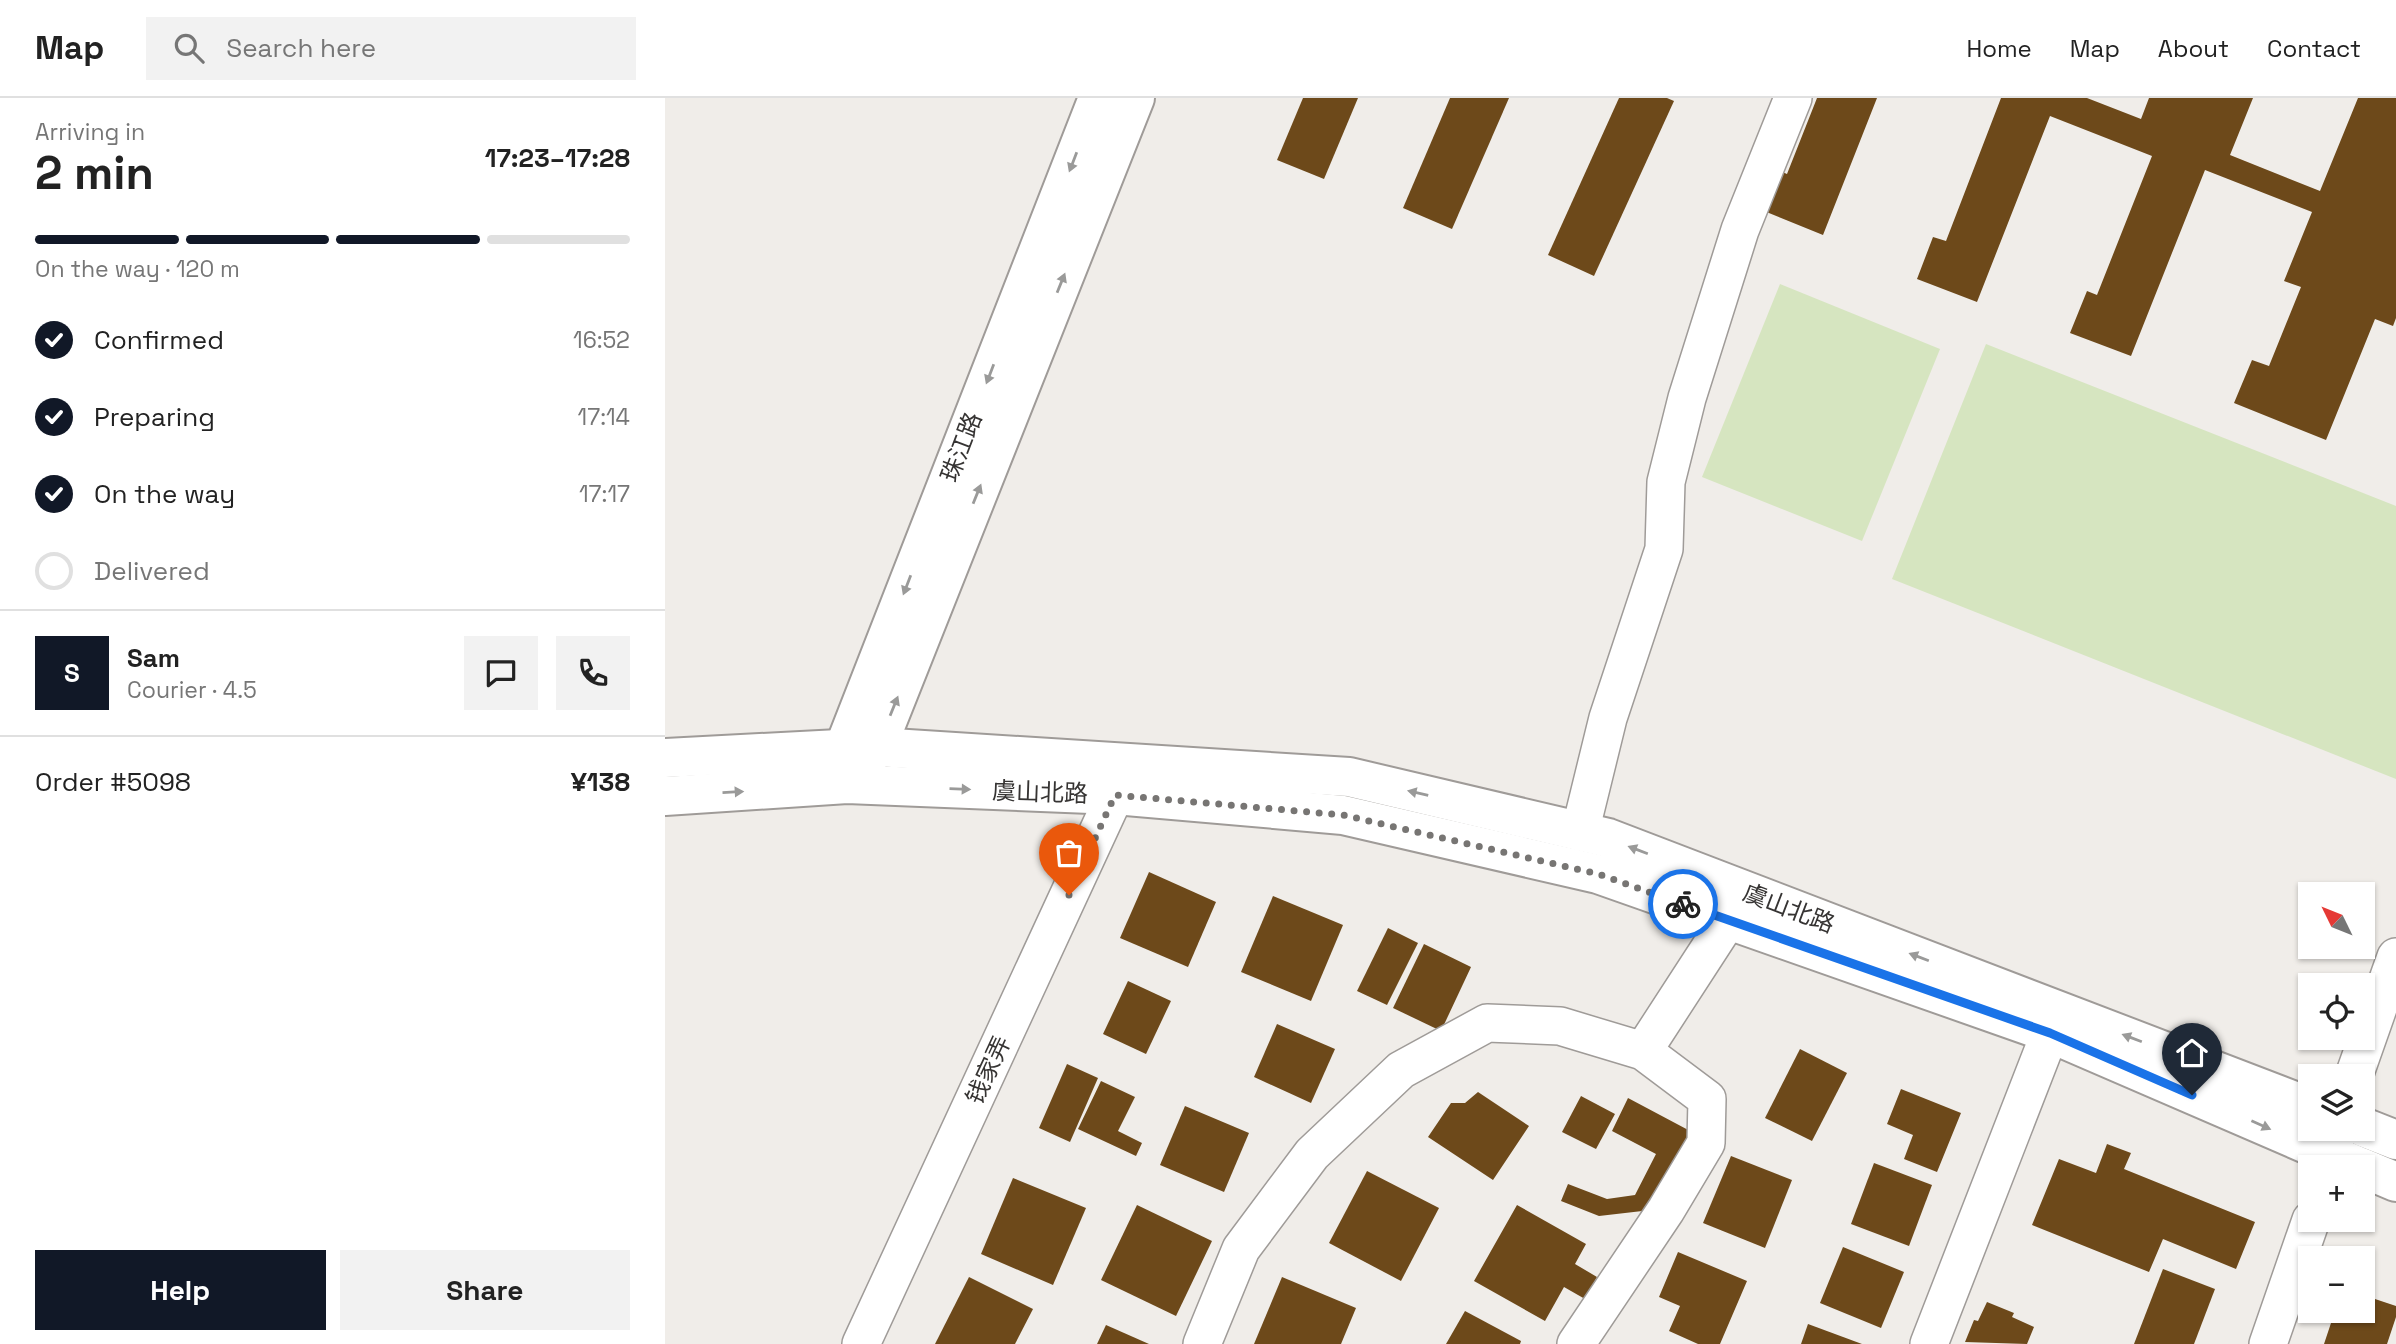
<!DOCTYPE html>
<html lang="en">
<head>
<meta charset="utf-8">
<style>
	:root { --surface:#fff; --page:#f2f2f2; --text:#222; --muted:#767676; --line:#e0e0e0; --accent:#111827 }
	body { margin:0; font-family:"Space Grotesk","Noto Sans SC",sans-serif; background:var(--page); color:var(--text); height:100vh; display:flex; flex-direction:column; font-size:26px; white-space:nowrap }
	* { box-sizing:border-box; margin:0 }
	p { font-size:23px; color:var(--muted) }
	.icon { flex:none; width:38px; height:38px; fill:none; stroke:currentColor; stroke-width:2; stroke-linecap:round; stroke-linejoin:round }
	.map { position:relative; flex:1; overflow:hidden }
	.panel { display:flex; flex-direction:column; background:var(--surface); width:665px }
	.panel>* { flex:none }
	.needle { width:46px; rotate:313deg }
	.fabs { position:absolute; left:1633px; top:784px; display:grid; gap:14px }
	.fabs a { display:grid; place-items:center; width:77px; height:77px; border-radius:0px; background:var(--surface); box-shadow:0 2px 5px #0004; font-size:35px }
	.pin { position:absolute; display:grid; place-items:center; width:60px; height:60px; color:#fff; margin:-72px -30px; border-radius:50% 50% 50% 0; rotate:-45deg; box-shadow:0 0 7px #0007 }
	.pin .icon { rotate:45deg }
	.courier { position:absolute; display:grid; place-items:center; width:70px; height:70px; margin:-35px; border:5px solid #1a73e8; border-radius:50%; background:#fff; color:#222; box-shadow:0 2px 9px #0007 }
	.headline em { font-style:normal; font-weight:700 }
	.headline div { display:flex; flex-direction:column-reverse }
	.headline { display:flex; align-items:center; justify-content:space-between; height:119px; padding:0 35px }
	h1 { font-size:46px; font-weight:700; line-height:52px }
	.bar { display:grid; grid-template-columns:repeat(4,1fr); gap:10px 7px; align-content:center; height:84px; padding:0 35px }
	.bar i { height:9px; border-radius:5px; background:var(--line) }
	.bar .active { background:var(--accent) }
	.bar p { grid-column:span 4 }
	.line { display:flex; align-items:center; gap:18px; padding:0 35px; border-top:2px solid var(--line) }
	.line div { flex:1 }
	.round { display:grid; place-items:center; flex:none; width:74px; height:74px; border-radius:0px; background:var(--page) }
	ol { padding:0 35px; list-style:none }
	li { display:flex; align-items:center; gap:21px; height:77px }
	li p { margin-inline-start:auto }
	li .icon { padding:7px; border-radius:50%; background:var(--accent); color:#fff; stroke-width:4 }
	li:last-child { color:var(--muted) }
	li i { width:38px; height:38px; border:4px solid var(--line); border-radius:50% }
	.cta { display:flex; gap:14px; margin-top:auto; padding:14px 35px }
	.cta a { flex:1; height:80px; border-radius:0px; background:var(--accent); color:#fff; font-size:28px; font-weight:700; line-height:80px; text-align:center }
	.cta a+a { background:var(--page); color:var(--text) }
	header { display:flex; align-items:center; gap:42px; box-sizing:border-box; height:98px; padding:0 35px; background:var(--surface); border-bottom:2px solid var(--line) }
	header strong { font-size:33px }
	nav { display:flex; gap:38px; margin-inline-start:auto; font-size:24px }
	.search { width:490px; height:63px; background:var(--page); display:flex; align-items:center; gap:18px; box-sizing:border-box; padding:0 24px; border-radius:0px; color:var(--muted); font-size:26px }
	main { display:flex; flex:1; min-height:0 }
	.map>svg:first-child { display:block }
	.green { fill:#d6e5c0 }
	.building { fill:#6d491a }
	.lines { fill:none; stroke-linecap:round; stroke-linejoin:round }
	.minor-casing { stroke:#9f9b98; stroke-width:40 }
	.major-casing { stroke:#9f9b98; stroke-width:42 }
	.minor { stroke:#fff; stroke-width:37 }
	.major { stroke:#fff; stroke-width:38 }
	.oneway { fill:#9a9a99 }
	.done { stroke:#777573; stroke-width:7; stroke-dasharray:0 12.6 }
	.route { stroke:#1a73e8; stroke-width:9 }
	.labels { text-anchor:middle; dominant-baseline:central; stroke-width:7; stroke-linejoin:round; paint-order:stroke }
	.street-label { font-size:24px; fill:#363433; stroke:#fff }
</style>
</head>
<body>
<header>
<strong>Map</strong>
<div class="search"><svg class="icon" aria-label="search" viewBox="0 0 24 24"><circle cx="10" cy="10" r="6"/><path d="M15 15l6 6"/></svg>Search here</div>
<nav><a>Home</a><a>Map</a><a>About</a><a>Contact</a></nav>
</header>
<main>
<section class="panel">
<div class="headline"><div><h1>2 min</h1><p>Arriving in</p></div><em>17:23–17:28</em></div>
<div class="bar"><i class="active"></i><i class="active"></i><i class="active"></i><i></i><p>On the way · 120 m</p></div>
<ol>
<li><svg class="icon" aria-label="check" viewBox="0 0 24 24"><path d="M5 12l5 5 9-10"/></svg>Confirmed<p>16:52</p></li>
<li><svg class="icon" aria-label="check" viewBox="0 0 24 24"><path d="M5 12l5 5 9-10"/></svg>Preparing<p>17:14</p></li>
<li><svg class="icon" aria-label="check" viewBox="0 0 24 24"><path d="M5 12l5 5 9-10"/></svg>On the way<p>17:17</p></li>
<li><i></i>Delivered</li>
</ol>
<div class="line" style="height:126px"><b class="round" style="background:var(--accent);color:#fff">S</b><div><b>Sam</b><p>Courier · 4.5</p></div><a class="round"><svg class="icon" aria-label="chat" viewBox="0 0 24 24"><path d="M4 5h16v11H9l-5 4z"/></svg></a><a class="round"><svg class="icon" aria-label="phone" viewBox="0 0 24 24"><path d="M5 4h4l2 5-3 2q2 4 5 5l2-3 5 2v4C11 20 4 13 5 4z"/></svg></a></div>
<div class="line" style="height:91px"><div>Order #5098</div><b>¥138</b></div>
<div class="cta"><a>Help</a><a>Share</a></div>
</section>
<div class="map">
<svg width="1731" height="1246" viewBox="0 0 1731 1246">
	<rect width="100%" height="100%" fill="#f0ede9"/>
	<g class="green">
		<path d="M1115 186 1275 251 1197 443 1037 379Z"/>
		<path d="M1321 246 1731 408V681L1227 481Z"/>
	</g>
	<g class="building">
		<path d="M638 0H693L659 81 612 62Z"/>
		<path d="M785 0H844L787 131 738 110Z"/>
		<path d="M954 0H1002L1009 3 929 178 883 157Z"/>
		<path d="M1152 0H1212L1158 137 1099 113 1115 73 1122 76Z"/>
		<path d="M1336 0H1422L1476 21 1484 0H1588L1565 57 1655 93 1693 0H1731V220L1728 228 1710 221 1661 342 1569 305 1587 262 1604 268 1636 189 1619 183 1647 114 1540 72 1466 258 1405 235 1422 193 1432 197 1487 58 1385 18 1312 204 1252 181 1268 139 1281 143Z"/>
		<path d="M484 774 551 804 523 869 455 840Z"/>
		<path d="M608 798 678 827 646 903 576 874Z"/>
		<path d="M723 830 753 845 722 907 692 893Z"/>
		<path d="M759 846 806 869 776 933 728 910Z"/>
		<path d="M463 883 506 903 481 956 438 936Z"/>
		<path d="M612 926 670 951 646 1005 589 979Z"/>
		<path d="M1135 951 1182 975 1147 1043 1100 1020Z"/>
		<path d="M402 966 433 980 405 1044 374 1030Z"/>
		<path d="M436 983 470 999 453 1033 477 1045 471 1058 413 1031Z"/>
		<path d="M1236 991 1296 1015 1272 1074 1239 1061 1248 1037 1222 1026Z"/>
		<path d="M813 994 864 1028 828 1082 763 1039 786 1005H800Z"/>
		<path d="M916 998 950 1016 931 1051 897 1034Z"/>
		<path d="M963 1000 1027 1034 986 1112 934 1118 896 1103 903 1086 942 1101 970 1097 991 1056 947 1033Z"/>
		<path d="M520 1008 584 1035 559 1094 495 1067Z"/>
		<path d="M1442 1046 1466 1055 1459 1071 1590 1124 1571 1171 1498 1141 1484 1174 1367 1127 1394 1061 1431 1075Z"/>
		<path d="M1066 1058 1127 1082 1100 1150 1038 1125Z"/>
		<path d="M1209 1065 1267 1087 1244 1148 1186 1126Z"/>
		<path d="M702 1073 774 1110 736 1183 664 1145Z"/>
		<path d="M348 1080 421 1110 388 1187 316 1156Z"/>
		<path d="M472 1107 547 1143 511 1218 436 1182Z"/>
		<path d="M852 1107 921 1146 910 1166 932 1179 920 1201 899 1189 880 1223 809 1183Z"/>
		<path d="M1178 1149 1239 1174 1216 1230 1155 1205Z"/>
		<path d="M1013 1154 1082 1183 1055 1246H1033L1004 1233 1015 1208 994 1199Z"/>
		<path d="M1498 1171 1550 1191 1529 1246H1469Z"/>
		<path d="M304 1179 368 1211 350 1246H270Z"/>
		<path d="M617 1179 691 1210 676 1246H589Z"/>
		<path d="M1698 1197 1731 1208V1219L1722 1246H1659L1670 1213H1698Z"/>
		<path d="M1322 1204 1349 1215 1347 1219 1369 1229 1362 1246 1300 1244 1309 1222 1313 1223Z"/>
		<path d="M800 1213 856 1243 855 1246H781Z"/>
		<path d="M1143 1226 1197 1246H1136Z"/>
		<path d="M441 1227 484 1246H432Z"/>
	</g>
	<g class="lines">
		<defs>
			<g id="minor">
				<path d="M915 734 943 620 999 451 1001 384 1022 300 1075 132 1128 0"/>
				<path d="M978 953 1063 822"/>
				<path d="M1689 978 1731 859"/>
				<path d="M1664 1069 1672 1031"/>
				<path d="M196 1246 450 697"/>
				<path d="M537 1246 576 1151 647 1056 736 972 822 925 895 928 978 953 1042 1001 1041 1045 1001 1112 911 1246"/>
				<path d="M1264 1246 1385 935"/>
				<path d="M1603 1246 1646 1122"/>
			</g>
			<g id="major">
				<path d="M0 660 212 649 684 679 943 740 1645 1009"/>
				<path d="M196 668 212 649 470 0"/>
				<path d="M163 669 179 650 433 0"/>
				<path d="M0 698 182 686 450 697 678 717 933 776 1385 935 1695 1069"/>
				<path d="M1698 1029 1731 1042"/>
				<path d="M1698 1070 1731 1084"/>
			</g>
		</defs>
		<use href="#minor" class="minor-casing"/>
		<use href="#major" class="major-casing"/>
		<use href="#minor" class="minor"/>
		<use href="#major" class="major"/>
	</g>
	<defs><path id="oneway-solid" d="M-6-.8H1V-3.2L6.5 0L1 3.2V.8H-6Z" transform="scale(1.75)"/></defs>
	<g class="oneway">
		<use href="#oneway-solid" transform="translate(408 64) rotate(111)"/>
		<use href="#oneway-solid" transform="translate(396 185) rotate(-68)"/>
		<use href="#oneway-solid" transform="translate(325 276) rotate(111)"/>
		<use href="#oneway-solid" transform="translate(312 396) rotate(-68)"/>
		<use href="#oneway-solid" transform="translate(242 487) rotate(111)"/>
		<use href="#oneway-solid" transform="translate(229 608) rotate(-68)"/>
		<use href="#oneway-solid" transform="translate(295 691) rotate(2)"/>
		<use href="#oneway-solid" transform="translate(68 694) rotate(-3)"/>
		<use href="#oneway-solid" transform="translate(753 695) rotate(-167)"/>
		<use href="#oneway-solid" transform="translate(973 752) rotate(-159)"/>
		<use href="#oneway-solid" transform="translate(1254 859) rotate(-159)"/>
		<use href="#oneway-solid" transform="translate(1467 940) rotate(-159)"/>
		<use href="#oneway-solid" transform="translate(1596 1027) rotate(24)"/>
	</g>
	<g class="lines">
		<path class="done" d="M404 797 450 697 678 717 933 776 1018 806"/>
		<path class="route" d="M1018 806 1385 935 1527 997"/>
	</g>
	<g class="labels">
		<g class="street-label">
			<text transform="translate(296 349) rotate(-69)">珠江路</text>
			<text transform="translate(375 694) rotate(2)">虞山北路</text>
			<text transform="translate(1124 810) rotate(21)">虞山北路</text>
			<text transform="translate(323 972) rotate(-65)">钱家弄</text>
		</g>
	</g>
</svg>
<div class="fabs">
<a><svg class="needle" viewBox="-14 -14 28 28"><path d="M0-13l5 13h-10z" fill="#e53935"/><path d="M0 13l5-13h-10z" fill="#767676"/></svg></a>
<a><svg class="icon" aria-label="locate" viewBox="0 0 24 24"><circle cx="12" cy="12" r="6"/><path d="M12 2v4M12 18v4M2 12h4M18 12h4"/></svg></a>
<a><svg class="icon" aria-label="layers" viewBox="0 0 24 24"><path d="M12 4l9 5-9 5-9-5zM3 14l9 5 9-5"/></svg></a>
<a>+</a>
<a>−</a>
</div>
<div class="pin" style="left:404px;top:797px;background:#ea580c"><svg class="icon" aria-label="bag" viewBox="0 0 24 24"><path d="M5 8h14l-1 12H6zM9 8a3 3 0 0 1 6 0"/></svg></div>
<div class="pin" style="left:1527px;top:997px;background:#1f2937"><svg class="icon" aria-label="home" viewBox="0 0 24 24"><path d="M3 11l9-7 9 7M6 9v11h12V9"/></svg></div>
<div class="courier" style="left:1018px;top:806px"><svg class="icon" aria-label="bike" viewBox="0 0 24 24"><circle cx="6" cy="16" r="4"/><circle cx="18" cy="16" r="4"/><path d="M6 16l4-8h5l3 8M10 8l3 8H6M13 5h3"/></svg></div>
</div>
</main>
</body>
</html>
